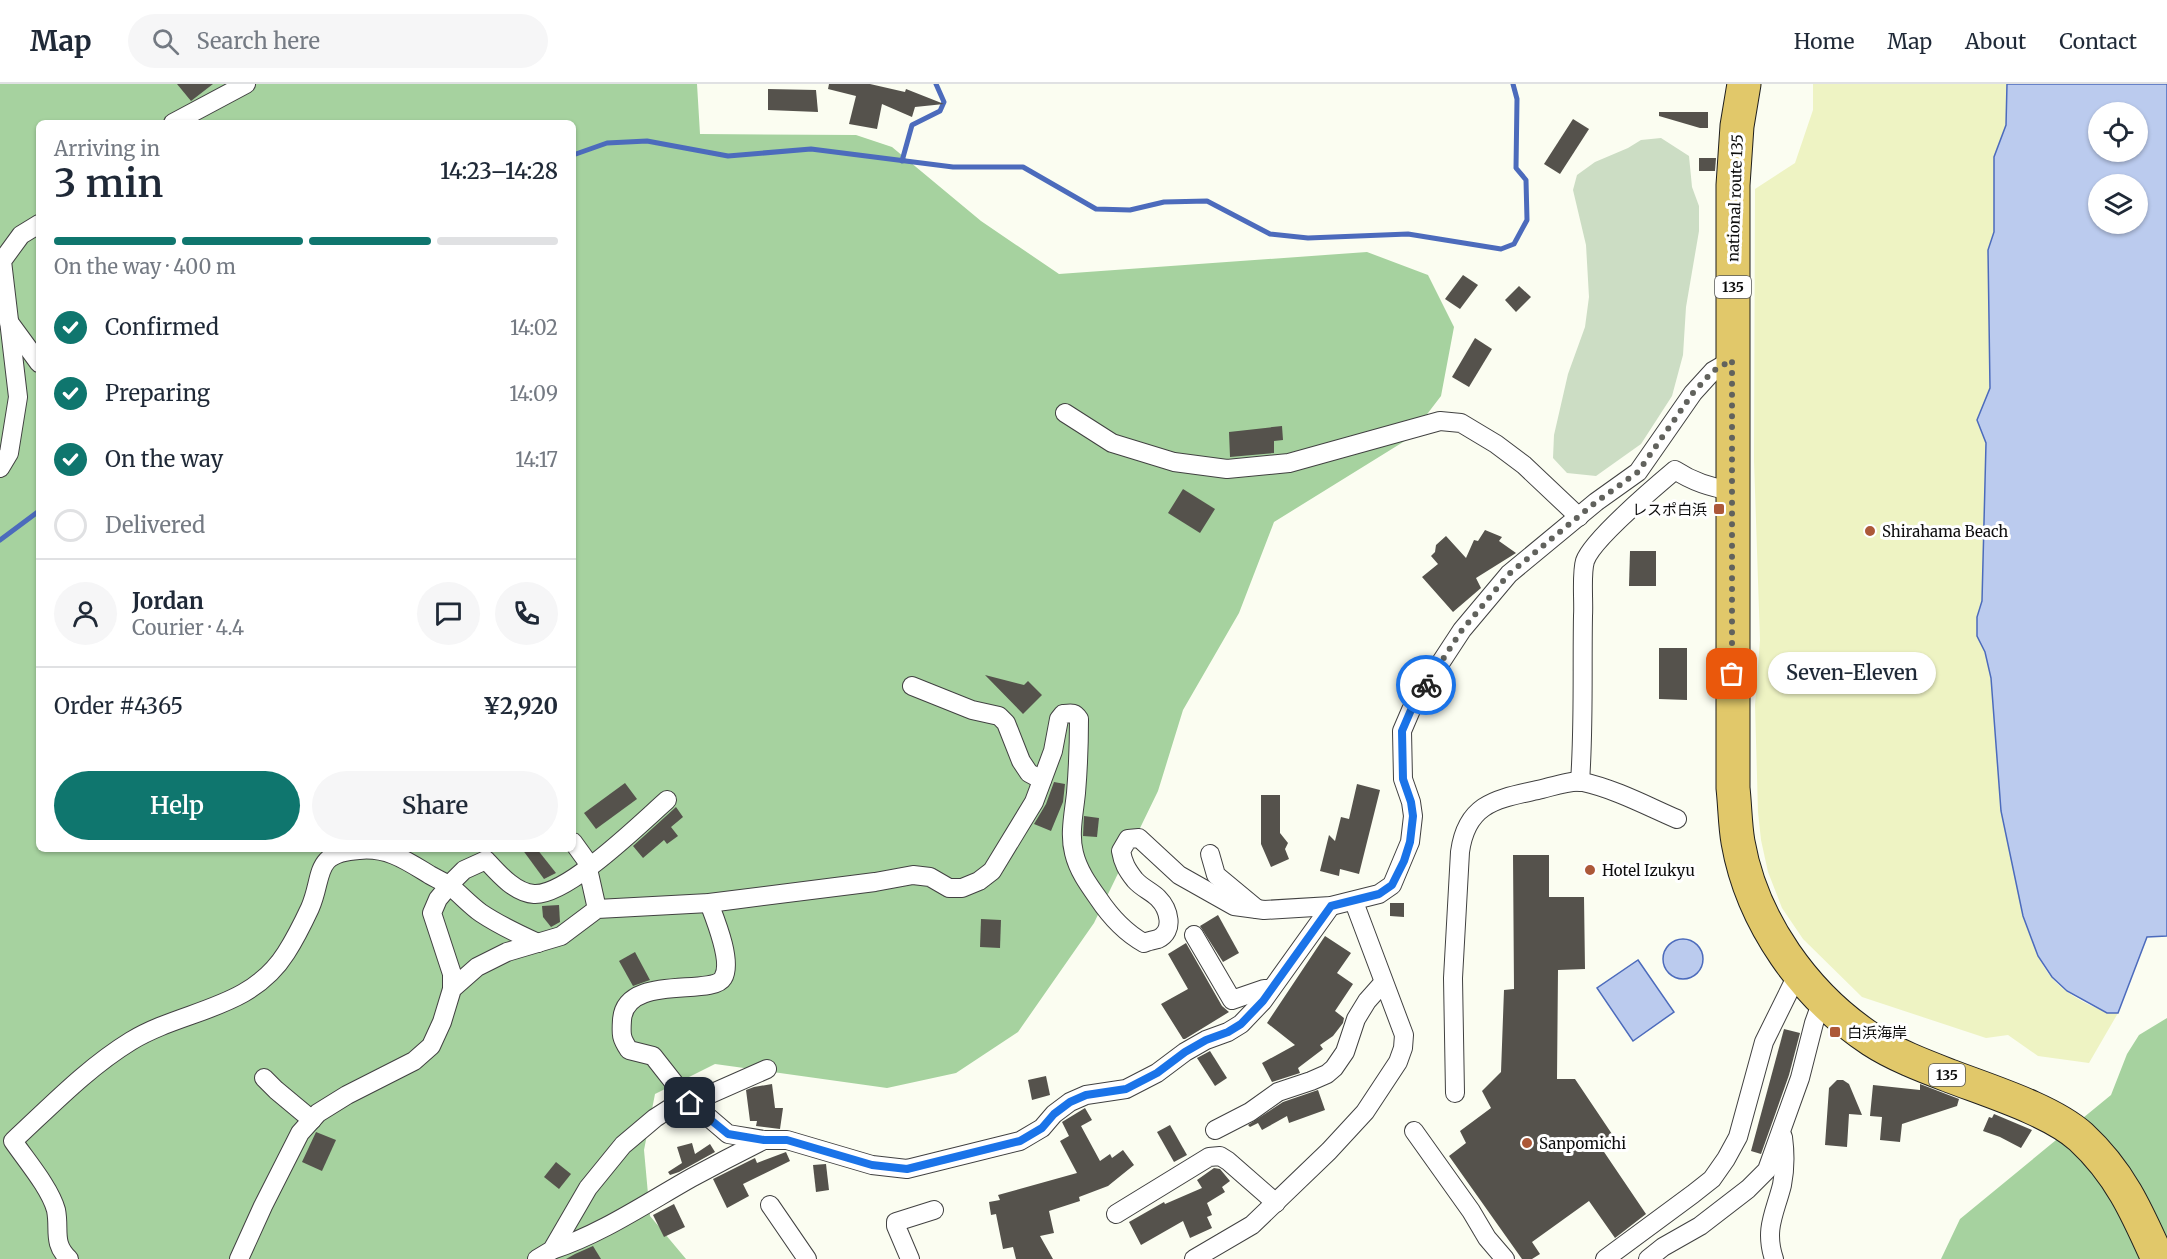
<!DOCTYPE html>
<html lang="en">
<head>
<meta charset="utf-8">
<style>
	:root { --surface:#fff; --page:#f6f6f7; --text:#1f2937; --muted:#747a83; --line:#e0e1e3; --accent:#0f766e }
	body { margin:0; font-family:Merriweather,"Noto Sans JP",serif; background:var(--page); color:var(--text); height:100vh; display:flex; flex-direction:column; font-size:22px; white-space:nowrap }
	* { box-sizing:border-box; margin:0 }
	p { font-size:20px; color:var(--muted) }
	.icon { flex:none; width:33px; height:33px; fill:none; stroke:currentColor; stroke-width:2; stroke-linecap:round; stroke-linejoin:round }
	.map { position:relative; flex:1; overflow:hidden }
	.panel { position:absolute; left:36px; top:36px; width:540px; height:732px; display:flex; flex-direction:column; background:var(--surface); border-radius:9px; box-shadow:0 2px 4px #0004 }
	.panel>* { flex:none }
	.fabs { position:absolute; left:2088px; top:18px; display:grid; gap:12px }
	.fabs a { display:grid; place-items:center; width:60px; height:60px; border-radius:50%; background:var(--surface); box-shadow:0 2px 4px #0004; font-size:30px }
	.pin { position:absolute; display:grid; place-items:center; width:51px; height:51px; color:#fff; margin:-26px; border-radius:12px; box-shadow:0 3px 9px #0006 }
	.courier { position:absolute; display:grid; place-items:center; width:60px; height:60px; margin:-30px; border:4px solid #1a73e8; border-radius:50%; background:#fff; color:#222; box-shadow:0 2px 8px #0007 }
	.bubble { position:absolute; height:42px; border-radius:21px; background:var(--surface); box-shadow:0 2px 4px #0004; font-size:20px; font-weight:600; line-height:42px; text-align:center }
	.headline em { font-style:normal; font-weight:600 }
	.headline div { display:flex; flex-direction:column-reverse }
	.headline { display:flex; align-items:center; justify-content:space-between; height:102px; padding:0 18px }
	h1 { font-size:39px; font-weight:600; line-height:45px }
	.bar { display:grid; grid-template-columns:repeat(4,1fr); gap:9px 6px; align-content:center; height:72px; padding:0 18px }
	.bar i { height:8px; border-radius:4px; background:var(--line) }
	.bar .active { background:var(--accent) }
	.bar p { grid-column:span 4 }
	.line { display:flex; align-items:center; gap:15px; padding:0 18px; border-top:2px solid var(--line) }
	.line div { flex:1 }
	.round { display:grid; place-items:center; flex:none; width:63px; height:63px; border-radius:32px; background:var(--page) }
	ol { padding:0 18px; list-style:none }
	li { display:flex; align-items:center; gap:18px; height:66px }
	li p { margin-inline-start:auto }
	li .icon { padding:6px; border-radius:50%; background:var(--accent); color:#fff; stroke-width:4 }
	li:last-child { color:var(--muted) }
	li i { width:33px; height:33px; border:3px solid var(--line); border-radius:50% }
	.action { display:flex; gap:12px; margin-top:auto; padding:12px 18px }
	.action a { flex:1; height:69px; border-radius:36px; background:var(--accent); color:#fff; font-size:24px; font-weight:600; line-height:69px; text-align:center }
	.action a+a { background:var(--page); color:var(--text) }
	header { display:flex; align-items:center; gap:36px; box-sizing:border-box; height:84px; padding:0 30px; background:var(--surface); border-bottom:2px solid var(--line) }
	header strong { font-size:28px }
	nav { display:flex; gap:33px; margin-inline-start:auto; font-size:21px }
	.search { width:420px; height:54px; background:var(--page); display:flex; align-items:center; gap:15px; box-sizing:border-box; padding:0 21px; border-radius:33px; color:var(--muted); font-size:22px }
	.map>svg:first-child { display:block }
	.forest { fill:#a6d29f; fill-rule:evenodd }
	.sand { fill:#eef3c3 }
	.cemetery { fill:#ccddc4 }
	.water { fill:#bbcbee; stroke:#4c6bbc; stroke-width:1.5; fill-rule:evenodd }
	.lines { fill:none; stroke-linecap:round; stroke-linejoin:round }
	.stream { stroke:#4c6bbc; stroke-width:5 }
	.building { fill:#55524c }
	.street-casing { stroke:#414141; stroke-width:20 }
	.highway-casing { stroke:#1f1f1f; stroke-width:35 }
	.street { stroke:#fff; stroke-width:18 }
	.highway { stroke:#e1c86a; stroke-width:33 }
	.done { stroke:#61625d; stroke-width:6; stroke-dasharray:0 10.8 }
	.route { stroke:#1a73e8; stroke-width:8 }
	.poi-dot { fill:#ac5838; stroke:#fff; stroke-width:2 }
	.labels { text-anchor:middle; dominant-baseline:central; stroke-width:6; stroke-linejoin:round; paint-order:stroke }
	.shield { fill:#fff; stroke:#565656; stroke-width:1.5 }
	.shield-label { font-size:14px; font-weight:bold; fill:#0e0e0e }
	.street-label { font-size:15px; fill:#0e0e0e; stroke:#fff }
	.poi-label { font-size:15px; fill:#0e0e0e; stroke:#fff; text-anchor:start }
</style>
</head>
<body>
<header>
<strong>Map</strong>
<div class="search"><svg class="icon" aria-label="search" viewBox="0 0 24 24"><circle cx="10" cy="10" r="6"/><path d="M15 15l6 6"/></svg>Search here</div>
<nav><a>Home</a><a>Map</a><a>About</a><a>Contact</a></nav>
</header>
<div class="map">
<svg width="2167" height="1175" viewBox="0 0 2167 1175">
	<rect width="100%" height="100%" fill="#fbfdf1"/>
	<g class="forest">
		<path d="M0 0H697L700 50 856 51 892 63 981 137 1059 190 1367 168 1428 191 1454 243 1441 312 1408 355 1274 438 1239 529 1183 626 1158 707 1094 839 1018 948 956 989 887 1004 715 980 655 1010 644 1066 650 1132 686 1175H0ZM39 39H573V765H39Z"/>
		<path d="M2167 934V1175H1941L1960 1135 2111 1011 2127 970 2139 951Z"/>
	</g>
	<path class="sand" d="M1813 0H2007L2006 41 1994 73V148L1988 166 1990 304 1977 336 1986 359 1982 517 1977 533V552L1985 568 1991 594 2001 727 2038 872C2042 879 2046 887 2051 893 2064 909 2098 929 2118 929L2089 979 2038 972 2008 951 1986 954 1862 913 1803 855 1782 824 1768 788 1761 756 1758 728 1755 621 1760 556 1754 377 1755 105 1795 79 1813 26Z"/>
	<path class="cemetery" d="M1661 54 1689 72 1692 103 1699 122V147L1686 223 1683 271 1672 312 1641 360 1596 392 1567 389 1553 374 1554 351 1568 290 1585 243 1589 213 1586 161 1573 106 1577 91 1595 78 1628 64 1641 56Z"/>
	<g class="water">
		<path d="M2007 0H2167V852L2147 853 2118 929H2107L2067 907 2052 893 2038 872 2023 832 2001 727 1991 594 1985 568 1977 552V533L1982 517 1986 359 1977 336 1990 304 1988 166 1994 148V73L2006 41ZM2098 28H2138V68H2098ZM2098 100H2138V140H2098Z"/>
		<circle cx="1683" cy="875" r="20"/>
		<path d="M1638 876 1674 928 1633 957 1597 904Z"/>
	</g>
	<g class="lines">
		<g class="stream">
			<path d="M573 71 607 59 647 57 728 72 811 65 953 83H1023L1096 125 1130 126 1164 118 1207 117 1270 150 1308 154 1408 150 1501 165 1514 160 1527 136 1526 96 1516 84 1517 15 1513 0"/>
			<path d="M902 77 912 41 940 27 944 18 936 0"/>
			<path d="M0 456 39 427"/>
		</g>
	</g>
	<g class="building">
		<path d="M177 0H213L191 17Z"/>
		<path d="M829 0H870L905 8 906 5 944 20 915 23 912 33 882 20 877 45 849 40 856 12 828 5Z"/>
		<path d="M768 5 816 6 818 28 768 26Z"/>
		<path d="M1659 28H1708V44H1700L1659 32Z"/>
		<path d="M1573 35 1589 45 1560 90 1544 80Z"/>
		<path d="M1699 74H1716L1715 87H1699Z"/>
		<path d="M1463 191 1478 201 1460 225 1445 215Z"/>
		<path d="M1519 202 1531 213 1516 228 1505 216Z"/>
		<path d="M1475 254 1492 265 1469 303 1452 293Z"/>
		<path d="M1282 342 1283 356 1274 357V369L1230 373 1229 348Z"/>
		<path d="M1183 405 1215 425 1200 449 1168 429Z"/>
		<path d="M1485 446 1502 453 1499 457 1516 469 1476 494 1481 504 1453 528 1422 493 1438 480 1431 472 1435 468 1436 461 1446 452 1466 474 1474 456 1478 457Z"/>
		<path d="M1630 467H1656V502H1629Z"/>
		<path d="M1659 564H1687V616L1659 615Z"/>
		<path d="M985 591 1024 601 1028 597 1042 611 1023 630Z"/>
		<path d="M1054 698 1065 700 1063 718 1051 747 1034 740 1046 720Z"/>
		<path d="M625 699 637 715 596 745 584 729Z"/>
		<path d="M1357 700 1380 706 1359 790 1340 785 1339 792 1320 787 1329 751 1335 757 1341 733 1349 735Z"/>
		<path d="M1261 711H1280V749L1288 759 1285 765 1289 775 1271 783 1261 760Z"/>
		<path d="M676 723 683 733 671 743 678 752 667 760 664 756 643 774 633 762Z"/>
		<path d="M1084 732 1099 734 1097 753 1083 752Z"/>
		<path d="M522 765H537L556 789 544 795Z"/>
		<path d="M1513 771H1549V813H1584L1585 885 1558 886 1557 995H1575L1614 1053 1600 1062 1646 1130 1615 1154 1589 1117 1532 1158 1540 1170 1532 1175H1522L1449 1072 1466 1059 1460 1047 1491 1024 1482 1007 1501 988 1504 906 1514 905Z"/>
		<path d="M1390 819H1404V833L1390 832Z"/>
		<path d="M559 821 560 838 551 843 543 833 542 822Z"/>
		<path d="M1218 831 1239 869 1223 878 1200 842Z"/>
		<path d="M981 835 1001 836 1000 864 980 863Z"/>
		<path d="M1325 852 1351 869 1337 889 1353 900 1335 927 1344 934 1343 939 1333 952 1320 961 1323 965 1298 984 1300 989 1272 998 1262 979 1295 961 1267 939Z"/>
		<path d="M1186 859 1222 922 1229 928 1185 955H1183L1161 920 1188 905 1168 870Z"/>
		<path d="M635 868 650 896 633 902 619 877Z"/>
		<path d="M1784 945 1800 949 1789 991 1761 1070 1751 1067Z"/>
		<path d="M1210 967 1227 994 1215 1002 1197 974Z"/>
		<path d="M1046 992 1050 1011 1032 1016 1028 996Z"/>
		<path d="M1837 996H1843L1849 1000 1862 1031 1849 1030 1847 1063 1825 1061 1829 1004Z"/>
		<path d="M772 1000 775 1024H783L780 1045 756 1042 757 1037H750L746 1006 754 1003Z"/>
		<path d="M1920 1000 1959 1015 1957 1022 1902 1040 1900 1058 1880 1056 1882 1033 1870 1032 1873 1001 1920 1006Z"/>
		<path d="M1318 1006 1325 1026 1289 1039 1287 1032 1262 1046 1258 1039 1250 1043 1248 1041 1283 1018Z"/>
		<path d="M1085 1024 1092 1036 1081 1042 1100 1077 1110 1070 1112 1074 1123 1066 1134 1081 1108 1102 1079 1113 1080 1117 1049 1127 1054 1149 1040 1152 1053 1175H1016L1013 1163 1003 1165 996 1130 991 1131 989 1118 1000 1116 998 1111 1077 1089 1060 1057 1069 1052 1062 1038Z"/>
		<path d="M1994 1030 2032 1046 2021 1064 2000 1053 1983 1047 1989 1033 1992 1034Z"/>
		<path d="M1170 1041 1187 1071 1174 1078 1157 1048Z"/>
		<path d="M316 1048 336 1056 322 1087 302 1078Z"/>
		<path d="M692 1059 695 1070 710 1060 715 1068 679 1088 670 1091 668 1088 682 1079 677 1063Z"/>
		<path d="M786 1068 790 1077 743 1100 749 1112 727 1124 713 1095 755 1074 757 1079Z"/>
		<path d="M556 1078 571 1090 559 1105 544 1093Z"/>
		<path d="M826 1080 829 1106 816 1108 813 1081Z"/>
		<path d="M1214 1084 1220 1085 1230 1097 1222 1103 1225 1108 1207 1119 1212 1131 1207 1133 1212 1144 1190 1154 1183 1137 1141 1161 1129 1138 1164 1118 1165 1120 1202 1104 1197 1096Z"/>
		<path d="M674 1120 685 1143 664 1153 653 1131Z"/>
		<path d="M593 1162 601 1175H566L575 1170Z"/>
	</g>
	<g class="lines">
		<defs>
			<g id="street">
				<path d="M173 39 246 0"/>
				<path d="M9 238 39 279"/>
				<path d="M1065 329 1112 359 1174 378 1227 385 1289 379 1440 337 1461 339 1496 360 1524 381 1579 433"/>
				<path d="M0 384 9 369 18 313 2 177 21 151 39 140"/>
				<path d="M912 602 972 626 999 632 1006 639 1021 677 1029 689 1042 696"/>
				<path d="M1580 698C1584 642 1582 587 1583 532 1584 518 1581 490 1585 477 1592 456 1656 402 1675 386 1693 398 1712 404 1733 407"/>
				<path d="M573 758 586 776 597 825"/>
				<path d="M1210 770 1216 791 1257 825"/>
				<path d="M709 819C715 835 733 878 723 894 712 913 625 889 622 936 621 951 621 954 629 966L653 972 686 1014 728 1050 764 1056H787L872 1081 907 1085 1020 1057 1042 1044 1054 1030 1070 1018 1086 1011 1126 1005 1157 989 1185 968 1206 956 1228 948 1241 940 1263 917 1331 822"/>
				<path d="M1194 851 1232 916 1264 905H1271"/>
				<path d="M452 905V890L432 829 438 815 453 797 464 786 486 776C498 789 515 809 534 810 567 812 641 739 667 716"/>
				<path d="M264 994 276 1006 312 1036"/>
				<path d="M1455 1009 1453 894 1460 768C1467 717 1499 715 1542 705 1554 702 1571 696 1583 698 1615 705 1647 722 1677 735"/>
				<path d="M690 1019 767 985"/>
				<path d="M1215 1046 1250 1028 1278 1008 1311 997 1327 990 1334 984 1345 968 1356 935 1367 917 1383 899"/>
				<path d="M1414 1047 1471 1127 1487 1154 1505 1175"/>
				<path d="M770 1121 807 1175"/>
				<path d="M1116 1130 1209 1073 1220 1072 1228 1077 1276 1119"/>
				<path d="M552 1166C601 1150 645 1120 691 1094 715 1081 740 1068 764 1056"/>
				<path d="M69 1175C52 1159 60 1146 56 1126 50 1104 26 1076 13 1057 51 1022 87 984 131 957 184 925 250 926 286 869 295 855 303 839 310 824 324 792 312 769 359 766 388 763 407 777 430 791 437 795 444 798 450 802 461 811 470 821 481 829 499 841 518 850 538 859"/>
				<path d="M239 1175 263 1122 300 1049 318 1029 347 1011 414 977 431 962 442 938 452 905 477 883 507 868 561 852 597 825 709 819 875 798 913 791 930 793 949 804H962L979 797 992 787 1034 718 1053 667 1059 635 1063 630C1071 629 1075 628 1079 635 1079 660 1078 685 1076 709 1074 729 1069 750 1074 769 1078 786 1088 800 1098 814 1110 832 1124 848 1144 859 1148 857 1154 856 1158 855 1175 847 1169 825 1158 814 1151 807 1142 804 1135 796 1127 786 1123 779 1121 767L1128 755 1139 754 1179 791 1234 822 1264 826 1331 822 1379 810 1392 801 1410 758 1413 732 1411 718 1403 695 1402 647 1411 626 1424 604 1462 546 1509 490 1596 418 1638 388 1693 309 1713 287 1732 276"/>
				<path d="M537 1175 552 1166 588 1104 623 1061 655 1034 686 1014"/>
				<path d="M910 1175 896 1142V1138L934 1126"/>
				<path d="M1194 1175 1252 1141 1329 1067 1365 1028 1398 978 1403 964 1404 951 1354 818"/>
				<path d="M1605 1175 1693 1110 1712 1095 1726 1075 1738 1053 1764 958 1798 889"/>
				<path d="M1648 1175 1663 1163 1700 1142 1748 1105 1767 1086 1800 994 1814 939 1823 914"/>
				<path d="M1774 1175C1764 1145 1775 1129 1782 1101 1785 1086 1785 1068 1783 1053"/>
			</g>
			<path id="highway" d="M1744 0 1737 42 1733 101V704C1735 722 1735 741 1738 758 1752 838 1805 912 1872 956 1895 971 1924 982 1950 992 1989 1007 2051 1026 2081 1053 2120 1089 2137 1128 2158 1175"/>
		</defs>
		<use href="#street" class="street-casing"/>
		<use href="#highway" class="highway-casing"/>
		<use href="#street" class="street"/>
		<use href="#highway" class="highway"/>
	</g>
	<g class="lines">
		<path class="done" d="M1426 601 1462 546 1509 490 1596 418 1638 388 1693 309 1713 287 1732 276V590"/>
		<path class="route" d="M690 1019 728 1050 764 1056H787L872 1081 907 1085 1020 1057 1042 1044 1054 1030 1070 1018 1086 1011 1126 1005 1157 989 1185 968 1206 956 1228 948 1241 940 1263 917 1331 822 1379 810 1392 801 1404 777 1410 758 1413 732 1411 718 1403 695 1402 647 1411 626 1426 601"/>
	</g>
	<g class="poi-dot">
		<rect x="1713" y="419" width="12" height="12" rx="3"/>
		<circle cx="1870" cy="447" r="6"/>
		<circle cx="1590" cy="786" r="6"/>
		<rect x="1829" y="942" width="12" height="12" rx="3"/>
		<circle cx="1527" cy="1059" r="6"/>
	</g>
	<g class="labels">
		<g class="shield">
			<rect x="1715" y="192" width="36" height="22" rx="4.5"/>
			<rect x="1929" y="980" width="36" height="22" rx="4.5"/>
		</g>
		<g class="shield-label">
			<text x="1733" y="203">135</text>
			<text x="1947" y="991">135</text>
		</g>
		<g class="street-label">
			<text transform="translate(1735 114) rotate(-88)">national route 135</text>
		</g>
		<g class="poi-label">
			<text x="1707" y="425" text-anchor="end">レスポ白浜</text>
			<text x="1882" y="447">Shirahama Beach</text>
			<text x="1602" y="786">Hotel Izukyu</text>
			<text x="1847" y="948">白浜海岸</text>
			<text x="1539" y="1059">Sanpomichi</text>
		</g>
	</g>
</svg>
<div class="fabs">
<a><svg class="icon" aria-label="locate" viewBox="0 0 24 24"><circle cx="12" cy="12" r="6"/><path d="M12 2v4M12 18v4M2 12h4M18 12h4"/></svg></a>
<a><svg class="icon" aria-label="layers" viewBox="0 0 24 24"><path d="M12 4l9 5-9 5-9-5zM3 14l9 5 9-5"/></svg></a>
</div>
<div class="pin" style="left:1732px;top:590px;background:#ea580c"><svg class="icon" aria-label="bag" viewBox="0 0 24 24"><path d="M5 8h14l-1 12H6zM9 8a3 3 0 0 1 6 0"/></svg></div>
<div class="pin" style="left:690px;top:1019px;background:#1f2937"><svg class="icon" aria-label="home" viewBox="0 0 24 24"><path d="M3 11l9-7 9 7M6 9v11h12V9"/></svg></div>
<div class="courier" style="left:1426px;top:601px"><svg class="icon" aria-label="bike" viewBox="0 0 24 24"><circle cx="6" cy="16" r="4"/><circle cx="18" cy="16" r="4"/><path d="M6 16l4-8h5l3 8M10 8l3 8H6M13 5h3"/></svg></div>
<div class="bubble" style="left:1768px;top:568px;width:168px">Seven-Eleven</div>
<section class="panel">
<div class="headline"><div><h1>3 min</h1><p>Arriving in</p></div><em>14:23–14:28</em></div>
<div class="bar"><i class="active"></i><i class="active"></i><i class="active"></i><i></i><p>On the way · 400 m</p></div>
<ol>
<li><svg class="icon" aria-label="check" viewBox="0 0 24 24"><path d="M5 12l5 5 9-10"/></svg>Confirmed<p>14:02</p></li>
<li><svg class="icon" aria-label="check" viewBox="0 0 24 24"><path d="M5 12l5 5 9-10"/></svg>Preparing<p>14:09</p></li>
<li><svg class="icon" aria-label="check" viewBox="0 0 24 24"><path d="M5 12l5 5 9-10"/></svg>On the way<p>14:17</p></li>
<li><i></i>Delivered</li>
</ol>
<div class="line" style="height:108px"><a class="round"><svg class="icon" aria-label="person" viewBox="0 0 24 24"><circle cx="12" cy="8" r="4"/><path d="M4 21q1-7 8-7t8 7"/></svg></a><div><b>Jordan</b><p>Courier · 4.4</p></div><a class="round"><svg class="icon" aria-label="chat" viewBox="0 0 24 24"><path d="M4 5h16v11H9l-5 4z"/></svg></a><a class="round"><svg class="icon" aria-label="phone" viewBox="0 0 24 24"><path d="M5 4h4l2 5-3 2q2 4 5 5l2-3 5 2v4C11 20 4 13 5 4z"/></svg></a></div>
<div class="line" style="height:78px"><div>Order #4365</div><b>¥2,920</b></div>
<div class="action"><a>Help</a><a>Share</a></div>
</section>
</div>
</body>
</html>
